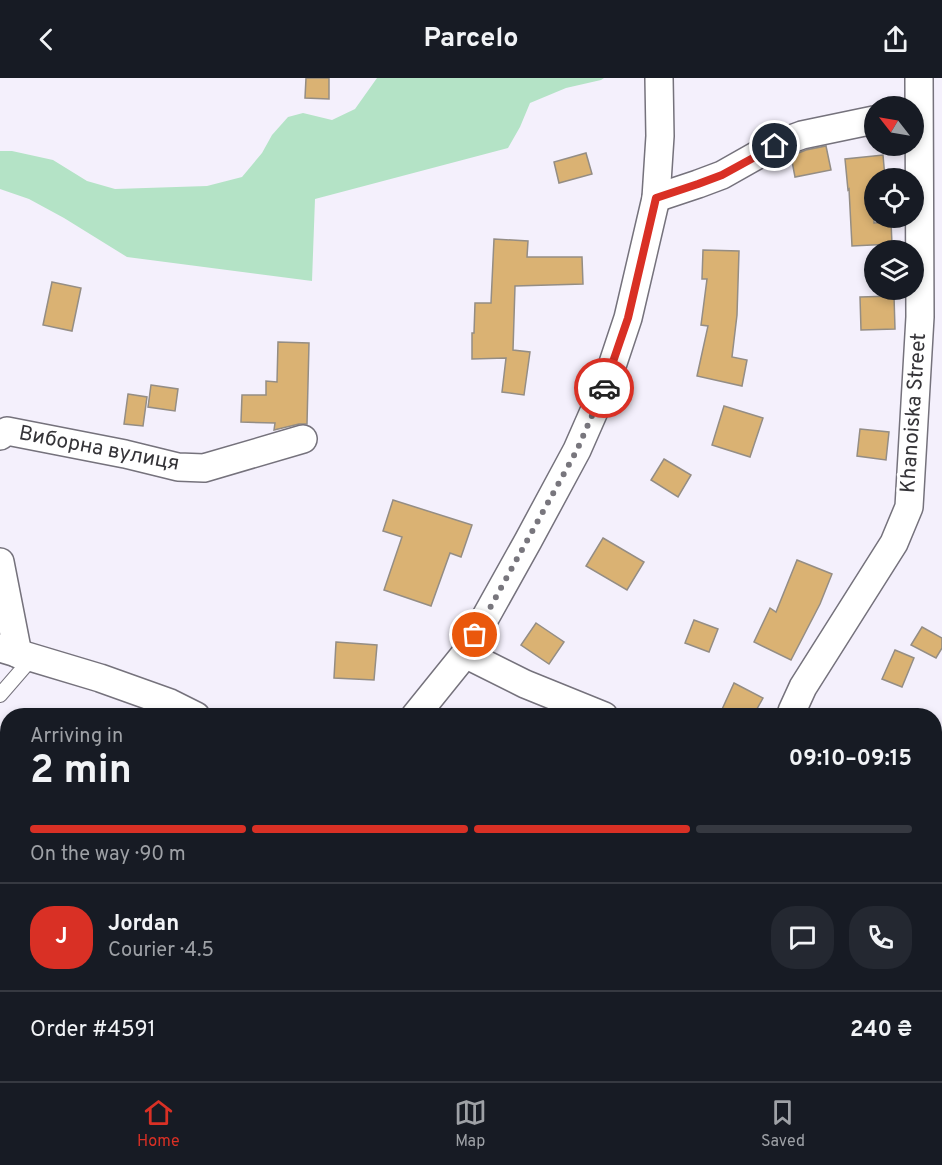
<!DOCTYPE html>
<html lang="en">
<head>
<meta charset="utf-8">
<style>
	:root { --surface:#171b24; --page:#242831; --text:#f1f3f6; --muted:#9ea1a6; --line:#363941; --accent:#d93025 }
	body { margin:0; font-family:Overpass,sans-serif; background:var(--page); color:var(--text); height:100vh; display:flex; flex-direction:column; font-size:22px; white-space:nowrap }
	* { box-sizing:border-box; margin:0 }
	p { font-size:20px; color:var(--muted) }
	.icon { flex:none; width:33px; height:33px; fill:none; stroke:currentColor; stroke-width:2; stroke-linecap:round; stroke-linejoin:round }
	.map { position:relative; flex:1; overflow:hidden }
	.drawer { position:absolute; left:0px; top:630px; width:942px; height:374px; display:flex; flex-direction:column; background:var(--surface); border-radius:24px 24px 0 0; box-shadow:0 3px 9px #0003 }
	.drawer>* { flex:none }
	.needle { width:39px; rotate:301deg }
	.fabs { position:absolute; left:864px; top:18px; display:grid; gap:12px }
	.fabs a { display:grid; place-items:center; width:60px; height:60px; border-radius:50%; background:var(--surface); box-shadow:0 3px 9px #0003; font-size:30px }
	.pin { position:absolute; display:grid; place-items:center; width:51px; height:51px; color:#fff; margin:-26px; border:3px solid #fff; border-radius:50%; box-shadow:0 2px 6px #0007 }
	.courier { position:absolute; display:grid; place-items:center; width:60px; height:60px; margin:-30px; border:4px solid #d93025; border-radius:50%; background:#fff; color:#222; box-shadow:0 2px 8px #0007 }
	.overview em { font-style:normal; font-weight:700 }
	.overview div { display:flex; flex-direction:column-reverse }
	.overview { display:flex; align-items:center; justify-content:space-between; height:102px; padding:0 30px }
	h1 { font-size:39px; font-weight:700; line-height:45px }
	.bar { display:grid; grid-template-columns:repeat(4,1fr); gap:9px 6px; align-content:center; height:72px; padding:0 30px }
	.bar i { height:8px; border-radius:4px; background:var(--line) }
	.bar .on { background:var(--accent) }
	.bar p { grid-column:span 4 }
	.line { display:flex; align-items:center; gap:15px; padding:0 30px; border-top:2px solid var(--line) }
	.line div { flex:1 }
	.round { display:grid; place-items:center; flex:none; width:63px; height:63px; border-radius:24px; background:var(--page) }
	header { display:flex; justify-content:space-between; align-items:center; height:78px; padding:0 30px; background:var(--surface); font-size:27px; font-weight:700 }
	.menu { display:flex; justify-content:space-around; align-items:center; height:84px; border-top:2px solid var(--line); background:var(--surface); font-size:16px; color:var(--muted) }
	.menu a { display:grid; justify-items:center; gap:3px }
	.menu .on { color:var(--accent) }
	.map>svg:first-child { display:block }
	.green { fill:#b4e3c6 }
	.building { fill:#dab273; stroke:#948d84; stroke-width:1.5 }
	.lines { fill:none; stroke-linecap:round; stroke-linejoin:round }
	.lane-casing { stroke:#75727c; stroke-width:16 }
	.street-casing { stroke:#75727c; stroke-width:30 }
	.lane { stroke:#fff; stroke-width:14 }
	.street { stroke:#fff; stroke-width:27 }
	.done { stroke:#78767d; stroke-width:6; stroke-dasharray:0 10.8 }
	.route { stroke:#d93025; stroke-width:8 }
	.labels { text-anchor:middle; dominant-baseline:central; stroke-width:6; stroke-linejoin:round; paint-order:stroke }
	.street-label { font-size:21px; fill:#353438; stroke:#fff }
</style>
</head>
<body>
<header><svg class="icon" aria-label="back" viewBox="0 0 24 24"><path d="M15 5l-7 7 7 7"/></svg>Parcelo<svg class="icon" aria-label="share" viewBox="0 0 24 24"><path d="M12 15V3M7 8l5-5 5 5M5 13v7h14v-7"/></svg></header>
<div class="map">
<svg width="942" height="1003" viewBox="0 0 942 1003">
	<rect width="100%" height="100%" fill="#f4f0fc"/>
	<path class="green" d="M377 0H604L601 2 566 10 530 25 520 49 508 70 315 121 312 203 127 179 64 140 29 121 0 111V73H12L53 82 87 103 115 111 207 108 242 99 262 75 272 57 288 39 303 35 332 42 355 31Z"/>
	<g class="building">
		<path d="M306 0H329V21L305 20Z"/>
		<path d="M826 68 831 92 795 99 791 78 806 72Z"/>
		<path d="M586 75 592 96 559 105 554 84Z"/>
		<path d="M883 77 885 100H874V145L891 144 892 166 852 168 849 111 848 112 845 81Z"/>
		<path d="M494 161 528 163 527 179H582L583 206 515 208 513 272 530 274 524 317 502 314 506 280 472 281V255H474L475 225H491Z"/>
		<path d="M703 172 739 173 737 237 732 279 747 282 742 308 697 298 708 248 701 247 707 201H702Z"/>
		<path d="M52 204 81 210 72 253 43 247Z"/>
		<path d="M894 218 895 251 861 252 860 219Z"/>
		<path d="M278 264 309 265 307 346H299L274 352 275 345 241 344 242 317H266V303L277 304Z"/>
		<path d="M151 307 178 311 175 333 148 329Z"/>
		<path d="M128 316 147 319 143 348 124 346Z"/>
		<path d="M724 328 763 340 750 379 712 367Z"/>
		<path d="M860 351 889 354 886 382 857 378Z"/>
		<path d="M664 381 691 397 678 419 651 402Z"/>
		<path d="M393 422 472 447 461 479 450 475 431 528 384 512 402 459 383 453Z"/>
		<path d="M603 460 644 484 627 512 586 488Z"/>
		<path d="M797 482 832 496 820 526 791 582 754 564 770 530 776 534Z"/>
		<path d="M694 542 718 551 709 574 685 565Z"/>
		<path d="M536 545 564 564 549 586 521 567Z"/>
		<path d="M922 549 942 560V570L936 580 911 567Z"/>
		<path d="M336 564 377 567 374 602 334 600Z"/>
		<path d="M895 572 914 580 902 609 882 601Z"/>
		<path d="M734 605 763 620 753 638H719Z"/>
	</g>
	<g class="lines">
		<defs>
			<path id="lane" d="M0 617 32 580"/>
			<g id="street">
				<path d="M656 120 698 106 722 97 775 67 802 57 874 42"/>
				<path d="M0 358 7 353 125 376 178 389 204 390 303 361"/>
				<path d="M0 484 18 576"/>
				<path d="M0 570 100 600 170 625 196 638"/>
				<path d="M465 576 525 606 604 638"/>
				<path d="M415 638 465 576 528 463 577 372 606 306 628 240 656 120 660 58 659 0"/>
				<path d="M792 638V633L803 609 894 465 909 429 920 239 919 0"/>
				<path d="M85 1003 92 996"/>
				<path d="M512 1003 519 996"/>
			</g>
		</defs>
		<use href="#lane" class="lane-casing"/>
		<use href="#street" class="street-casing"/>
		<use href="#lane" class="lane"/>
		<use href="#street" class="street"/>
	</g>
	<g class="lines">
		<path class="done" d="M475 557 577 372 604 310"/>
		<path class="route" d="M604 310 628 240 656 120 698 106 722 97 775 68"/>
	</g>
	<g class="labels">
		<g class="street-label">
			<text transform="translate(914 335) rotate(-86)">Khanoiska Street</text>
			<text transform="translate(99 371) rotate(11)">Виборна вулиця</text>
		</g>
	</g>
</svg>
<div class="fabs">
<a><svg class="needle" viewBox="-14 -14 28 28"><path d="M0-13l5 13h-10z" fill="#e53935"/><path d="M0 13l5-13h-10z" fill="#9ea1a6"/></svg></a>
<a><svg class="icon" aria-label="locate" viewBox="0 0 24 24"><circle cx="12" cy="12" r="6"/><path d="M12 2v4M12 18v4M2 12h4M18 12h4"/></svg></a>
<a><svg class="icon" aria-label="layers" viewBox="0 0 24 24"><path d="M12 4l9 5-9 5-9-5zM3 14l9 5 9-5"/></svg></a>
</div>
<div class="pin" style="left:475px;top:557px;background:#ea580c"><svg class="icon" aria-label="bag" viewBox="0 0 24 24"><path d="M5 8h14l-1 12H6zM9 8a3 3 0 0 1 6 0"/></svg></div>
<div class="pin" style="left:775px;top:68px;background:#1f2937"><svg class="icon" aria-label="home" viewBox="0 0 24 24"><path d="M3 11l9-7 9 7M6 9v11h12V9"/></svg></div>
<div class="courier" style="left:604px;top:310px"><svg class="icon" aria-label="car" viewBox="0 0 24 24"><path d="M5 17H2v-5l4-1 3-4h7l3 4 3 1v5h-3M9 17h6M6 11h13"/><circle cx="7" cy="17" r="2"/><circle cx="17" cy="17" r="2"/></svg></div>
<section class="drawer">
<div class="overview"><div><h1>2 min</h1><p>Arriving in</p></div><em>09:10–09:15</em></div>
<div class="bar"><i class="on"></i><i class="on"></i><i class="on"></i><i></i><p>On the way · 90 m</p></div>
<div class="line" style="height:108px"><b class="round" style="background:var(--accent);color:#fff">J</b><div><b>Jordan</b><p>Courier · 4.5</p></div><a class="round"><svg class="icon" aria-label="chat" viewBox="0 0 24 24"><path d="M4 5h16v11H9l-5 4z"/></svg></a><a class="round"><svg class="icon" aria-label="phone" viewBox="0 0 24 24"><path d="M5 4h4l2 5-3 2q2 4 5 5l2-3 5 2v4C11 20 4 13 5 4z"/></svg></a></div>
<div class="line" style="height:78px"><div>Order #4591</div><b>240 ₴</b></div>
</section>
</div>
<nav class="menu">
<a class="on"><svg class="icon" aria-label="home" viewBox="0 0 24 24"><path d="M3 11l9-7 9 7M6 9v11h12V9"/></svg>Home</a>
<a><svg class="icon" aria-label="map" viewBox="0 0 24 24"><path d="M3 6l6-2 6 2 6-2v14l-6 2-6-2-6 2zM9 4v14M15 6v14"/></svg>Map</a>
<a><svg class="icon" aria-label="saved" viewBox="0 0 24 24"><path d="M7 4h10v16l-5-4-5 4z"/></svg>Saved</a>
</nav>
</body>
</html>
